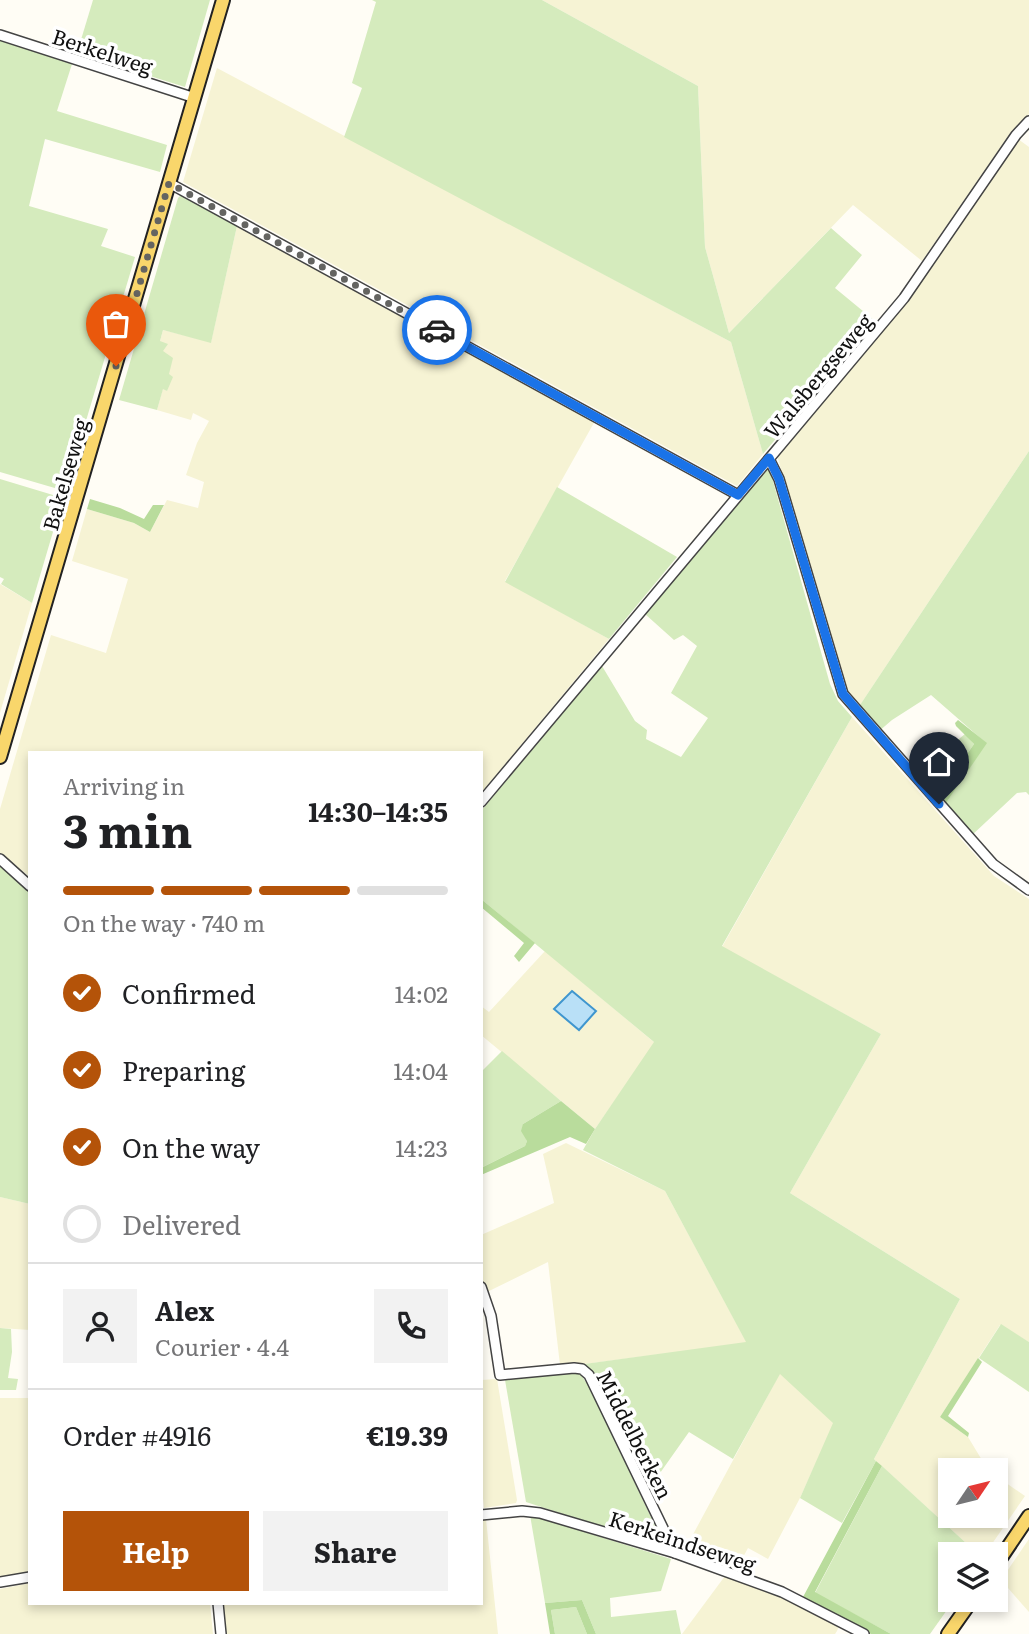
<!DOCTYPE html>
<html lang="en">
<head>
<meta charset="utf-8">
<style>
	:root { --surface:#fff; --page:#f2f2f2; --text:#202124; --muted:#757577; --line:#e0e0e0; --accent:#b45309 }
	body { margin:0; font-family:Literata,serif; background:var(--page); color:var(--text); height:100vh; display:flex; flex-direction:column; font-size:26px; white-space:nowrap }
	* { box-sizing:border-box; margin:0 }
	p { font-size:23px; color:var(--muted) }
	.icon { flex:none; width:38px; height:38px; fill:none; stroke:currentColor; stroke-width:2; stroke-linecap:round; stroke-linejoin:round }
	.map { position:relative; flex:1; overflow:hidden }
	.details { position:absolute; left:28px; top:751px; width:455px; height:854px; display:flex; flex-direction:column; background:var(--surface); border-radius:0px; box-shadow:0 4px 10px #0003 }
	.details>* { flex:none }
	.needle { width:46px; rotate:55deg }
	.tools { position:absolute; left:938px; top:1458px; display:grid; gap:14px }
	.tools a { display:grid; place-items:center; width:70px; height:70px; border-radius:0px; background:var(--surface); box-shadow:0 4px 10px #0003; font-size:35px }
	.pin { position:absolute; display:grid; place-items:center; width:60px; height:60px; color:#fff; margin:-72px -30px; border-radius:50% 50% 50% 0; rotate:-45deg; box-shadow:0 0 7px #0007 }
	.pin .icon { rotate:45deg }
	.courier { position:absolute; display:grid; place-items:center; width:70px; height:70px; margin:-35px; border:5px solid #1a73e8; border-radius:50%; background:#fff; color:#222; box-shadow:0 2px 9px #0007 }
	.summary em { font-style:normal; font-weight:700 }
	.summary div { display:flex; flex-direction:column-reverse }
	.summary { display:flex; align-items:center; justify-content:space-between; height:119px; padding:0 35px }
	h1 { font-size:46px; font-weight:700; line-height:52px }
	.bar { display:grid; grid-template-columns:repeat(4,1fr); gap:10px 7px; align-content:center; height:84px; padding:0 35px }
	.bar i { height:9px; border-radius:5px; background:var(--line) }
	.bar .active { background:var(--accent) }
	.bar p { grid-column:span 4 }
	.line { display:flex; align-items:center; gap:18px; padding:0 35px; border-top:2px solid var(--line) }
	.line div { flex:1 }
	.round { display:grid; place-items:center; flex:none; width:74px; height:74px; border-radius:0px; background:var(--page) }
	ol { padding:0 35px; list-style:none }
	li { display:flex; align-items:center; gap:21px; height:77px }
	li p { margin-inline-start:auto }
	li .icon { padding:7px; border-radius:50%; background:var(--accent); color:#fff; stroke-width:4 }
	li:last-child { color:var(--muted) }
	li i { width:38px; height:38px; border:4px solid var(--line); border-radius:50% }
	.cta { display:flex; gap:14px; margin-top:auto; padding:14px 35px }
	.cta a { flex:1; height:80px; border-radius:0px; background:var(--accent); color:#fff; font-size:28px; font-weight:700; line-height:80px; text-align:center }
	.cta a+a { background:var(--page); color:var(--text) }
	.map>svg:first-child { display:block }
	.farmland { fill:#f6f3d4 }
	.green { fill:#d5ebbd }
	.forest { fill:#b9dc9c }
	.water { fill:#b9e0f7; stroke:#3f96cf; stroke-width:2 }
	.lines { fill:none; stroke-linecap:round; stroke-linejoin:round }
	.minor-casing { stroke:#444; stroke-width:12 }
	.major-casing { stroke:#222; stroke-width:16 }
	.minor { stroke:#fff; stroke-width:9 }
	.major { stroke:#f9d66b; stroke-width:12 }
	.done { stroke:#646461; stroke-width:7; stroke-dasharray:0 12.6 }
	.route { stroke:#1a73e8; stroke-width:9 }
	.labels { text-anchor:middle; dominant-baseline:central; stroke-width:7; stroke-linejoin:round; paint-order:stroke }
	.street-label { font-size:21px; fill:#111; stroke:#fff }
</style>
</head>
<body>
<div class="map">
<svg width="1029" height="1634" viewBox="0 0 1029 1634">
	<rect width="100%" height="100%" fill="#fffdf5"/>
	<g class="farmland">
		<path d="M542 0H1029V114L1011 132 922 261 853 205 729 333 705 247 698 86Z"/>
		<path d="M217 68 731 342 763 454 737 486 183 182Z"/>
		<path d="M1018 139 1029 147V451L858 708 848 697 815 592 777 455 893 316Z"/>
		<path d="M237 226 595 421 505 581 609 639 481 793V752H30V877L0 853V809L51 635 106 653 128 579 72 561 87 509 134 523 150 532 167 500 198 508 204 482 186 475 197 443 209 421 193 413 191 420 157 410 163 388 167 391 169 374 160 341 163 330 211 342Z"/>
		<path d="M0 584 32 603 0 713Z"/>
		<path d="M852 717 986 867 994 876 1029 899V1342L1000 1325 940 1417 968 1437 988 1470H950V1516H996V1476L1025 1496 985 1554H978L874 1459 960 1299 790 1193 881 1034 722 947Z"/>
		<path d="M545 951 655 1043 595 1129 481 1035V1006L489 1012Z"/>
		<path d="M566 1143 665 1191 747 1343 577 1365H560L548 1262 487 1292 481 1279V1235L554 1203 543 1154Z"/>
		<path d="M0 1197 30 1204V1330L0 1328Z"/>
		<path d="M780 1373 834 1423 800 1498 768 1559 748 1548 736 1570 683 1553Z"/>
		<path d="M497 1379 517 1500 516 1503 484 1508 481 1479V1380Z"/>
		<path d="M0 1398H30V1574L0 1578Z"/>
		<path d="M481 1519H486L498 1634H223L221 1603H481Z"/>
		<path d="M1029 1539V1612L1001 1580Z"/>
		<path d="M725 1576 799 1605 831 1621 839 1626 837 1631 835 1634H682Z"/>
		<path d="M30 1583V1603H210L213 1634H0V1589Z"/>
	</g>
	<g class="green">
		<path d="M93 0H210L185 87 77 53Z"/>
		<path d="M372 0H542L698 86 705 247 729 333 831 228 862 255 835 288 875 321 763 454 731 342 344 137 362 88 352 83 376 2Z"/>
		<path d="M0 40 72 64 57 111 167 145 160 172 45 139 29 206 108 229 101 246 135 257 65 491 0 472Z"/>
		<path d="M181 195 237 226 211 343 163 330 160 341 168 344 163 351 173 358 169 374 173 377 167 391 163 389 157 410 119 400 178 198Z"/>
		<path d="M1029 451V795L1026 792 1017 793 971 836 944 806 986 743 931 695 892 720 878 732 858 708Z"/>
		<path d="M769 467 830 684 838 701 852 717 722 946 881 1034 790 1193 960 1299 874 1459 876 1461 842 1523 800 1498 833 1423 780 1374 733 1459 689 1432 648 1490 597 1385 577 1365 746 1342 665 1191 583 1150 595 1129 654 1042 481 899V811L602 666 635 721 647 730 646 739 681 757 708 718 671 693 697 646 683 635 674 640 645 614Z"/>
		<path d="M0 479 63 498 32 603 1 584 4 579 0 577Z"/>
		<path d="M557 487 677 557 609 639 505 582Z"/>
		<path d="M965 734 974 744 937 798 916 774Z"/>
		<path d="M0 866 30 890V1204L0 1197Z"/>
		<path d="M502 1051 561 1101 523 1124 527 1141 525 1146 481 1168V1072Z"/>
		<path d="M1001 1324 1029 1342V1392L979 1358Z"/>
		<path d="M0 1328 11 1329 12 1352 8 1378 18 1379 16 1390H0Z"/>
		<path d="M574 1372 581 1375 590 1388 665 1547 526 1502 505 1380Z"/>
		<path d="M882 1466 978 1554H950V1600H954L930 1634H891L815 1593Z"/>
		<path d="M530 1515 671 1559 661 1591 610 1598 611 1617 676 1610 681 1634H596L582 1600 545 1603Z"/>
		<path d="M576 1607 587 1634H555L551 1610Z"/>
	</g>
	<g class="forest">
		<path d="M90 499 120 508 144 519 153 505H164L150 532 134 523 87 509Z"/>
		<path d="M958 720 987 743 944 806 937 798 974 744 956 726 955 723Z"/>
		<path d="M481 899 535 943 519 962 514 956 524 943 481 907Z"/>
		<path d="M561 1101 595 1129 586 1144 570 1137 481 1175V1168L525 1146 527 1141 521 1131 523 1124Z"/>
		<path d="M978 1358 982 1362 948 1416 969 1433 968 1437 940 1417Z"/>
		<path d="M876 1461 882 1466 815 1592 891 1634H871L803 1597Z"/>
		<path d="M582 1600 596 1634H587L576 1607 551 1610 555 1634H550L545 1603Z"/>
	</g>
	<path class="water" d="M572 991 596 1011 579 1030 554 1009Z"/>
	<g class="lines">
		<defs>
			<g id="minor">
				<path d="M0 35 195 98"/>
				<path d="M169 183 738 495"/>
				<path d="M769 459 779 479 843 694 993 864 1029 890"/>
				<path d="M481 802 904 298 1016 135 1029 121"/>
				<path d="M0 859 30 886"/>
				<path d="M481 1287 491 1316 500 1375 574 1368 582 1369 589 1375 675 1553"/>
				<path d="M481 1515 522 1511 540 1513 675 1553 782 1592 864 1634"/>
				<path d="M0 1582 30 1577"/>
				<path d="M218 1603 221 1634"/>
			</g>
			<g id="major">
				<path d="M0 757 223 0"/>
				<path d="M996 1565 1029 1516"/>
				<path d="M948 1634 972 1600"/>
			</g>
		</defs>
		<use href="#minor" class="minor-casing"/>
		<use href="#major" class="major-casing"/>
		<use href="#minor" class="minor"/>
		<use href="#major" class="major"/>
	</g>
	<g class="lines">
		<path class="done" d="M116 366 169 183 437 330"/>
		<path class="route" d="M437 330 738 495 769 458 779 479 843 694 939 804"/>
	</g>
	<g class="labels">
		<g class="street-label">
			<text transform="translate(103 50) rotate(18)">Berkelweg</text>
			<text transform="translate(817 375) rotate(-50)">Walsbergseweg</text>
			<text transform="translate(64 474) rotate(-74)">Bakelseweg</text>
			<text transform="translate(636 1434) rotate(63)">Middelberken</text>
			<text transform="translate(683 1540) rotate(18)">Kerkeindseweg</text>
		</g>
	</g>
</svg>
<div class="tools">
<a><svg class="needle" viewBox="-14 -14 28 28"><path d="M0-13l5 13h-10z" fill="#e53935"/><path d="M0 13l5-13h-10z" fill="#757577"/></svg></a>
<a><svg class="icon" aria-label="layers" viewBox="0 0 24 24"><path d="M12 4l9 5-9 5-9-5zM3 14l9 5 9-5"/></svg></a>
</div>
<div class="pin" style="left:116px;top:366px;background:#ea580c"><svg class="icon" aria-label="bag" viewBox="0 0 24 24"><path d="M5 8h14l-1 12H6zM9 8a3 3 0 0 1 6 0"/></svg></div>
<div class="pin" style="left:939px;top:804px;background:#1f2937"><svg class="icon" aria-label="home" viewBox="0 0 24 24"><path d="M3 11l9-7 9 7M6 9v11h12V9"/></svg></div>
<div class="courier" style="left:437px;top:330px"><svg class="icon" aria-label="car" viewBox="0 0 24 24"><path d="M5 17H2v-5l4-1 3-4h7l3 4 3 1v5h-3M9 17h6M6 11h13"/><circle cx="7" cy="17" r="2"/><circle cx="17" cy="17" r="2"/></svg></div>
<section class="details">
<div class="summary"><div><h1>3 min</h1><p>Arriving in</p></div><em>14:30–14:35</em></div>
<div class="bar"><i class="active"></i><i class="active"></i><i class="active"></i><i></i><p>On the way · 740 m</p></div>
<ol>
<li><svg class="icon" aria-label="check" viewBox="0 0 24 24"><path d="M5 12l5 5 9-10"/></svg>Confirmed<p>14:02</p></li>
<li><svg class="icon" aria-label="check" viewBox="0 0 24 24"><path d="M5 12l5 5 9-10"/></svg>Preparing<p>14:04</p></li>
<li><svg class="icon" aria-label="check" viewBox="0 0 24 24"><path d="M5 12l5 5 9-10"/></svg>On the way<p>14:23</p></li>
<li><i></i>Delivered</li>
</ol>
<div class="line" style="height:126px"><a class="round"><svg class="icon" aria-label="person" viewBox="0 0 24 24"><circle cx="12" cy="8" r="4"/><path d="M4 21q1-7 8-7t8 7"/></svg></a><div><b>Alex</b><p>Courier · 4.4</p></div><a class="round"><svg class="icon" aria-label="phone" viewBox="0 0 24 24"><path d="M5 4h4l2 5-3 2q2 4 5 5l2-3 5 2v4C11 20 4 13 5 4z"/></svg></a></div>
<div class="line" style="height:91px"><div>Order #4916</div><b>€19.39</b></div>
<div class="cta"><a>Help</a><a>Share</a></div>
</section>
</div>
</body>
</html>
